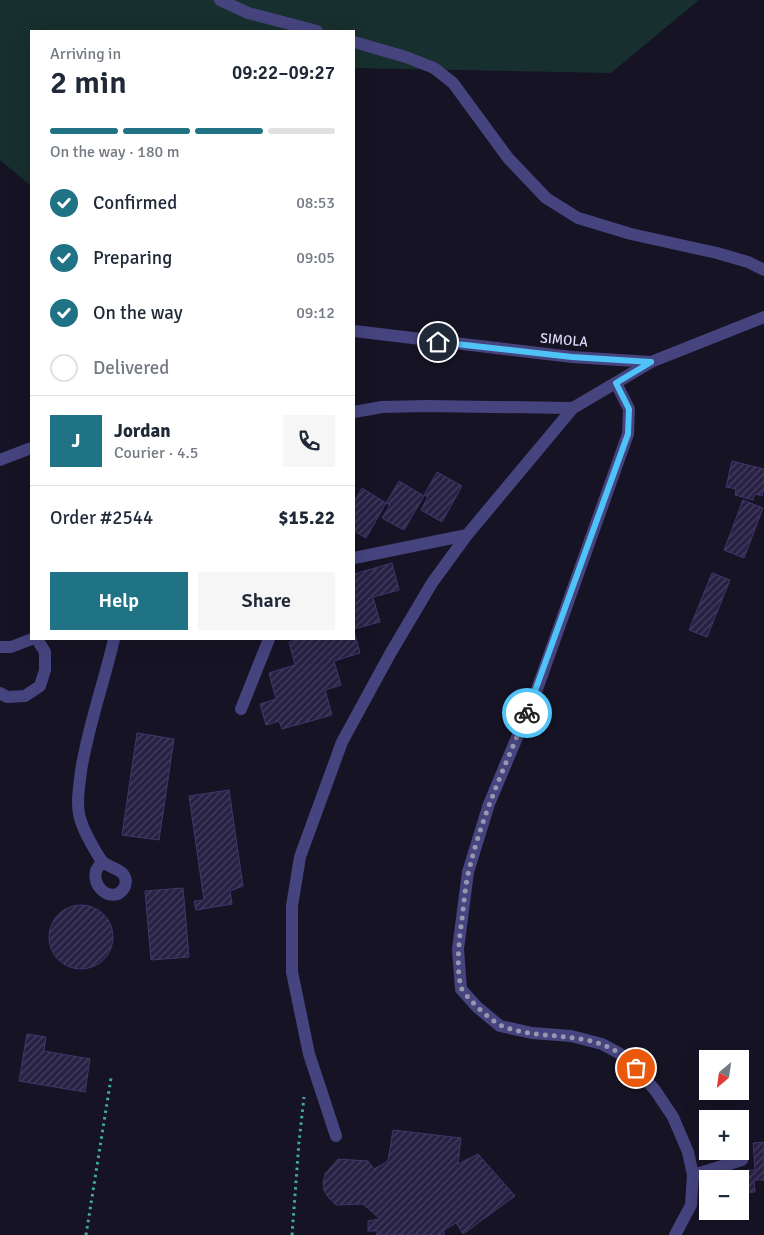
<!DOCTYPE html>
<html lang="en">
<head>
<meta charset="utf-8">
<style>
	:root { --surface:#fff; --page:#f6f6f7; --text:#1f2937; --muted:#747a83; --line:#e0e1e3; --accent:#207384 }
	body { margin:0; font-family:Signika,sans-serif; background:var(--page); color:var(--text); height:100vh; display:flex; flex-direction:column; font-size:19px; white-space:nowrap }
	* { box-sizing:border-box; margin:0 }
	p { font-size:16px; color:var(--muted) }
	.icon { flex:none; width:28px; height:28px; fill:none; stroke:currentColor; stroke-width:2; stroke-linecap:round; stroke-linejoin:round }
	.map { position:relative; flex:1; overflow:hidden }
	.panel { position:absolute; left:30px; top:30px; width:325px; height:610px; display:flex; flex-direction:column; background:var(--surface); border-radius:0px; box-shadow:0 5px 20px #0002 }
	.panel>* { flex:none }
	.needle { width:32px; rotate:209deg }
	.fabs { position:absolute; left:699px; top:1050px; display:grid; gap:10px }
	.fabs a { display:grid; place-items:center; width:50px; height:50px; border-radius:0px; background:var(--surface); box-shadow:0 5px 20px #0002; font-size:25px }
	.pin { position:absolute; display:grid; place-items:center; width:42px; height:42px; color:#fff; margin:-21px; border:2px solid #fff; border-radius:50%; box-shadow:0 1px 5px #0007 }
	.courier { position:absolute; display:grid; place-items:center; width:50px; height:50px; margin:-25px; border:4px solid #4fc3f7; border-radius:50%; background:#fff; color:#222; box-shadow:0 1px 6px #0007 }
	.summary em { font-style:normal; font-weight:600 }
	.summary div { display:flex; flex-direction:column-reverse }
	.summary { display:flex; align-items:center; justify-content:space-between; height:85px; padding:0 20px }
	h1 { font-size:32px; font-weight:600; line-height:38px }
	.bar { display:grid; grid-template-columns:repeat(4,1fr); gap:8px 5px; align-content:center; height:60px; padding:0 20px }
	.bar i { height:6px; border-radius:4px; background:var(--line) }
	.bar .on { background:var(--accent) }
	.bar p { grid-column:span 4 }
	.line { display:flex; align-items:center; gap:12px; padding:0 20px; border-top:1px solid var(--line) }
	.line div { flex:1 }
	.round { display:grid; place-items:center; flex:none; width:52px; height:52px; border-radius:0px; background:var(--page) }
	ol { padding:0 20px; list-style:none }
	li { display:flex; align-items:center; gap:15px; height:55px }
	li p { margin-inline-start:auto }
	li .icon { padding:5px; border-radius:50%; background:var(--accent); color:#fff; stroke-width:4 }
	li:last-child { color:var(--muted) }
	li i { width:28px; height:28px; border:2px solid var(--line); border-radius:50% }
	.button { display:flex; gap:10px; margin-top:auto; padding:10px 20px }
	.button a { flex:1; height:58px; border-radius:0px; background:var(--accent); color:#fff; font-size:20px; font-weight:600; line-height:58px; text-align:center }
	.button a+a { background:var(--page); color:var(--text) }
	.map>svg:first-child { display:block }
	.green { fill:#172f2e }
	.building { fill:url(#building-hatch); stroke:#41366d }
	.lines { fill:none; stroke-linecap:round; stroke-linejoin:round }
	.path { stroke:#40aaa4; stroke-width:3; stroke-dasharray:2.5 4; stroke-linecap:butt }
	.minor { stroke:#46447e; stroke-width:12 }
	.done { stroke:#9996af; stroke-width:5; stroke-dasharray:0 9 }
	.route { stroke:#4fc3f7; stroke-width:6 }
	.labels { text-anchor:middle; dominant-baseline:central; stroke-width:4.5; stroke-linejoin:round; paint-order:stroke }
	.street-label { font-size:14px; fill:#dfdcfa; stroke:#161325 }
</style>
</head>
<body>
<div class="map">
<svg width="764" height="1235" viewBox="0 0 764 1235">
	<defs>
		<pattern id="building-hatch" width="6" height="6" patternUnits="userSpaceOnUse" patternTransform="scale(1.25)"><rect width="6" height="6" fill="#282144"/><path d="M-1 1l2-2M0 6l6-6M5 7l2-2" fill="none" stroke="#474160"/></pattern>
	</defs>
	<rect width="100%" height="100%" fill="#161325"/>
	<path class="green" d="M0 0H699L611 73 354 68V31H31V186L0 160Z"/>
	<g class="building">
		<path d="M732 461 764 469V487L762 496 755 494 753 500 735 495 736 489 726 487Z"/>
		<path d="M437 472 462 486 442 522 421 510 428 497 424 495Z"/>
		<path d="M399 481 424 496 404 530 382 518 390 505 386 503Z"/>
		<path d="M362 488 386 503 366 538 354 531V502Z"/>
		<path d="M743 500 763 508 744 558 724 550Z"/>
		<path d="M392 563 399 590 373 597 380 622 354 629V574Z"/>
		<path d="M712 573 730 580 707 637 689 630Z"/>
		<path d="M354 631 360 653 334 661 341 685 325 690 332 715 282 729 279 721 266 725 260 704 276 699 269 673 295 665 289 642 300 639H354Z"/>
		<path d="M137 733 174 739 159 840 122 835Z"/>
		<path d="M229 790 243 886 230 891 232 904 196 910 194 901 204 900 189 796Z"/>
		<path d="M183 888 189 957 151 960 145 891Z"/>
		<circle cx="81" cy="937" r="32"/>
		<path d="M27 1034 46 1037 44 1051 90 1059 85 1092 19 1081Z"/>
		<path d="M393 1130 461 1138 458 1164 478 1154 515 1196 463 1234 456 1223 444 1230V1235H376L378 1231H368V1221L380 1219 363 1204 336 1205 328 1197 324 1190 323 1183 325 1174 338 1159 368 1161 374 1169 388 1161Z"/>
		<path d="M764 1142V1180H754L755 1192 740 1193V1179H737L736 1171 755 1170 753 1143Z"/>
	</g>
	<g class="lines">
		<g class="path">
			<path d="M86 1235 111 1078"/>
			<path d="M292 1235 299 1142 304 1097"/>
		</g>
		<g class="minor">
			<path d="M220 0 248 13 317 31"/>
			<path d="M354 42 406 57 434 68 453 83 508 158 546 198 578 218 631 234 717 253 748 262 764 270"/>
			<path d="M354 331 572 357 651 362 764 317"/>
			<path d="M616 383 629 409 628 434 536 692 489 804 468 872 458 949 461 989 477 1007 500 1026 532 1033 571 1036 602 1044 626 1057 655 1090 673 1117 688 1152 693 1175 691 1205 675 1235"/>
			<path d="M354 412 382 407 427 406 573 408 651 362"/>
			<path d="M0 460 31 448"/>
			<path d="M354 558 467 535"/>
			<path d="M0 647H11L32 639"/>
			<path d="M0 693 7 697 25 696 40 686 45 670V652L37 639"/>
			<path d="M241 709 269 639"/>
			<path d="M102 862C100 865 97 868 96 871 93 884 104 898 118 894 121 892 124 889 125 886 130 869 109 869 102 861 97 855 84 831 82 824 75 808 79 788 81 771 88 726 104 683 114 639"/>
			<path d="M336 1136 309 1054 292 972V906L300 857 342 742 390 654 432 583 467 535 573 408"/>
			<path d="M693 1175 742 1160"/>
		</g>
	</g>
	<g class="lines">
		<path class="done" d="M527 713C505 765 482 816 469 870 465 886 464 903 462 919 459 940 456 967 461 987 463 995 493 1023 502 1026 548 1044 598 1025 636 1068"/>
		<path class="route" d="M438 342 572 357 651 362 616 383 629 409 628 434 527 713"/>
	</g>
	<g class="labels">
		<g class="street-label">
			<text transform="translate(564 340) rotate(5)">SIMOLA</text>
		</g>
	</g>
</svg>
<div class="fabs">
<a><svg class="needle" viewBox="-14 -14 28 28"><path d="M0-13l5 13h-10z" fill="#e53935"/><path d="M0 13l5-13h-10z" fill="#747a83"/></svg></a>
<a>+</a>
<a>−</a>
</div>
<div class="pin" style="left:636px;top:1068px;background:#ea580c"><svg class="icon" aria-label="bag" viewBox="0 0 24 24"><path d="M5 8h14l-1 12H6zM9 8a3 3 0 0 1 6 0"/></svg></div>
<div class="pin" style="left:438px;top:342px;background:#1f2937"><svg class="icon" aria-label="home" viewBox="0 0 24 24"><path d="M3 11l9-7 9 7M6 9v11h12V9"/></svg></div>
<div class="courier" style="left:527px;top:713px"><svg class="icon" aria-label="bike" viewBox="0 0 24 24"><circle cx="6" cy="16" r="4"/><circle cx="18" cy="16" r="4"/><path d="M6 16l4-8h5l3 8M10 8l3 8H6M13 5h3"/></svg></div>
<section class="panel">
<div class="summary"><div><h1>2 min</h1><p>Arriving in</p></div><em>09:22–09:27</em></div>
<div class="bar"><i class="on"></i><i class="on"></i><i class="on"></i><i></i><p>On the way · 180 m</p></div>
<ol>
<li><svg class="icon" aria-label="check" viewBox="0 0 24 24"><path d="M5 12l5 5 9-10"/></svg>Confirmed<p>08:53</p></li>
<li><svg class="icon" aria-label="check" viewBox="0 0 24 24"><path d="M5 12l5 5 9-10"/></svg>Preparing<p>09:05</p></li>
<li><svg class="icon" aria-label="check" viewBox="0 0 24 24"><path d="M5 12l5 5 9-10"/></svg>On the way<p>09:12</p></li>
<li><i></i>Delivered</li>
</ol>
<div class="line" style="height:90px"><b class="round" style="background:var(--accent);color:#fff">J</b><div><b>Jordan</b><p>Courier · 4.5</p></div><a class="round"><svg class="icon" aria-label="phone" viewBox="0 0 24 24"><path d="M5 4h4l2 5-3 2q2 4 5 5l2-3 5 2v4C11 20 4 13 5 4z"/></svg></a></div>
<div class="line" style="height:65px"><div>Order #2544</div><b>$15.22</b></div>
<div class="button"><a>Help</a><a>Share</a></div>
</section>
</div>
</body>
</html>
